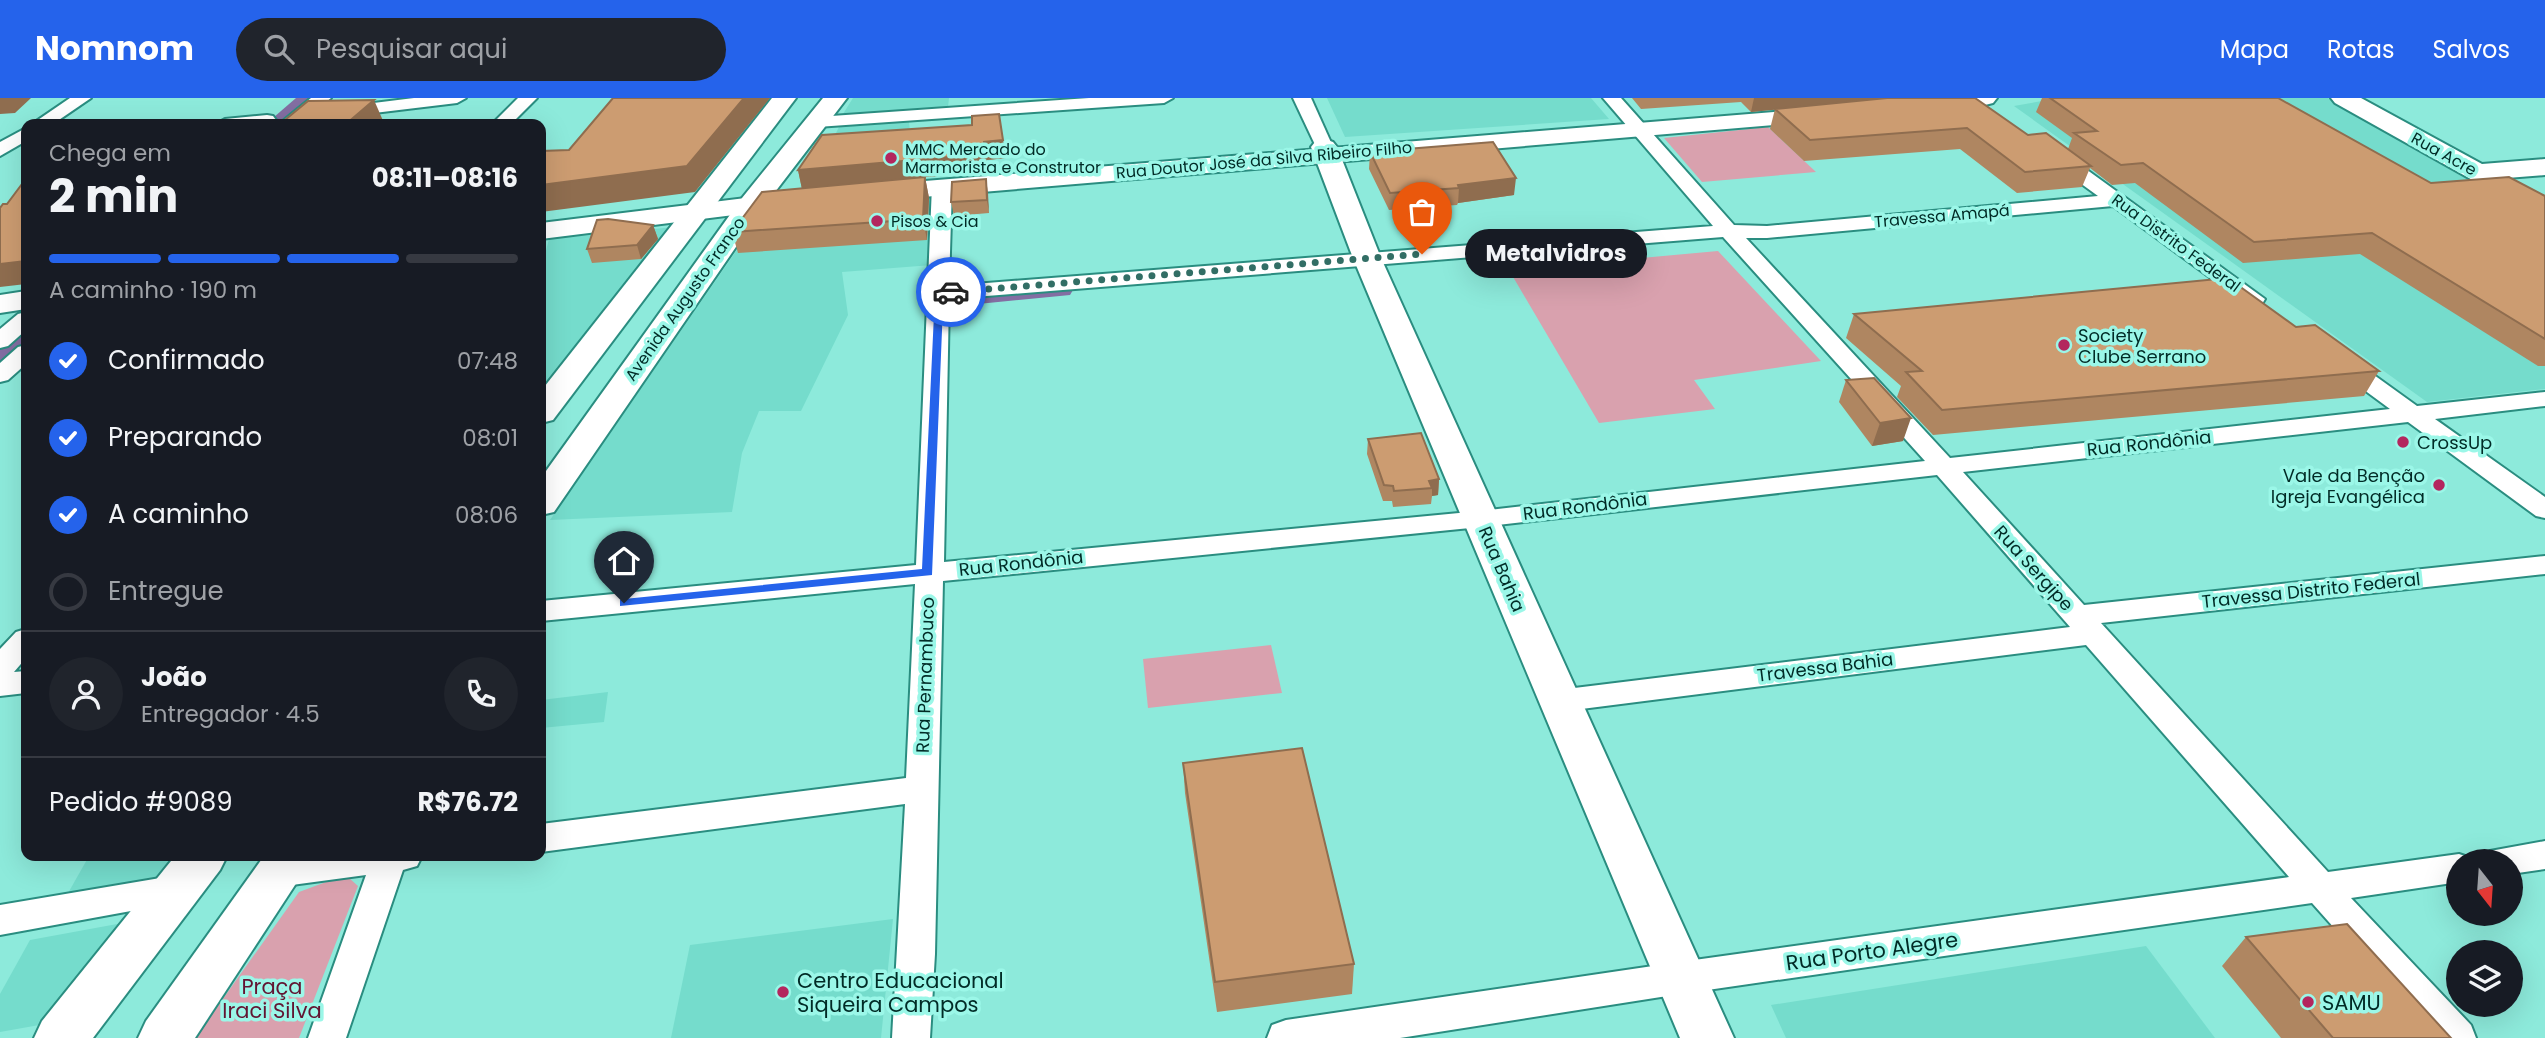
<!DOCTYPE html>
<html lang="pt">
<head>
<meta charset="utf-8">
<style>
	:root { --surface:#171b24; --page:#20242c; --text:#f1f3f6; --muted:#9ea1a6; --line:#363941; --accent:#2563eb }
	body { margin:0; font-family:Poppins,sans-serif; background:var(--page); color:var(--text); height:100vh; display:flex; flex-direction:column; font-size:26px; white-space:nowrap }
	* { box-sizing:border-box; margin:0 }
	p { font-size:23px; color:var(--muted) }
	.icon { flex:none; width:38px; height:38px; fill:none; stroke:currentColor; stroke-width:2; stroke-linecap:round; stroke-linejoin:round }
	.map { position:relative; flex:1; overflow:hidden }
	.side { position:absolute; left:21px; top:21px; width:525px; height:742px; display:flex; flex-direction:column; background:var(--surface); border-radius:14px; box-shadow:0 7px 28px #0002 }
	.side>* { flex:none }
	.needle { width:46px; rotate:163deg }
	.tools { position:absolute; left:2446px; top:751px; display:grid; gap:14px }
	.tools a { display:grid; place-items:center; width:77px; height:77px; border-radius:50%; background:var(--surface); box-shadow:0 7px 28px #0002; font-size:35px }
	.pin { position:absolute; display:grid; place-items:center; width:60px; height:60px; color:#fff; margin:-72px -30px; border-radius:50% 50% 50% 0; rotate:-45deg; box-shadow:0 0 7px #0007 }
	.pin .icon { rotate:45deg }
	.courier { position:absolute; display:grid; place-items:center; width:70px; height:70px; margin:-35px; border:5px solid #2563eb; border-radius:50%; background:#fff; color:#222; box-shadow:0 2px 9px #0007 }
	.bubble { position:absolute; height:49px; border-radius:24px; background:var(--surface); box-shadow:0 7px 28px #0002; font-size:23px; font-weight:700; line-height:49px; text-align:center }
	.overview em { font-style:normal; font-weight:700 }
	.overview div { display:flex; flex-direction:column-reverse }
	.overview { display:flex; align-items:center; justify-content:space-between; height:119px; padding:0 28px }
	h1 { font-size:46px; font-weight:700; line-height:52px }
	.bar { display:grid; grid-template-columns:repeat(4,1fr); gap:10px 7px; align-content:center; height:84px; padding:0 28px }
	.bar i { height:9px; border-radius:5px; background:var(--line) }
	.bar .active { background:var(--accent) }
	.bar p { grid-column:span 4 }
	.line { display:flex; align-items:center; gap:18px; padding:0 28px; border-top:2px solid var(--line) }
	.line div { flex:1 }
	.round { display:grid; place-items:center; flex:none; width:74px; height:74px; border-radius:37px; background:var(--page) }
	ol { padding:0 28px; list-style:none }
	li { display:flex; align-items:center; gap:21px; height:77px }
	li p { margin-inline-start:auto }
	li .icon { padding:7px; border-radius:50%; background:var(--accent); color:#fff; stroke-width:4 }
	li:last-child { color:var(--muted) }
	li i { width:38px; height:38px; border:4px solid var(--line); border-radius:50% }
	header { display:flex; align-items:center; gap:42px; box-sizing:border-box; height:98px; padding:0 35px; background:var(--accent); color:#fff }
	header strong { font-size:33px }
	nav { display:flex; gap:38px; margin-inline-start:auto; font-size:24px }
	.search { width:490px; height:63px; background:var(--page); display:flex; align-items:center; gap:18px; box-sizing:border-box; padding:0 24px; border-radius:38px; color:var(--muted); font-size:26px }
	.map>svg:first-child { display:block }
	.built { fill:#75dccc }
	.green { fill:#d9a1ae }
	.lines { fill:none; stroke-linecap:round; stroke-linejoin:round }
	.canal { fill:#836ea2; fill-rule:evenodd }
	.street-casing { stroke:#2a8d80; stroke-width:4 }
	.secondary-casing { stroke:#2a8d80; stroke-width:4 }
	.primary-casing { stroke:#2a8d80; stroke-width:4 }
	.street { fill:#fff; fill-rule:evenodd }
	.secondary { fill:#fff; fill-rule:evenodd }
	.primary { fill:#fff; fill-rule:evenodd }
	.wall { fill:#af8661 }
	.shaded-wall { fill:#8f6d4f }
	.building { fill:#cc9c71; stroke:#8f6d4f; stroke-width:2 }
	.route { fill:#2563eb }
	.done { stroke:#326e65; stroke-width:7; stroke-dasharray:0 12.6 }
	.poi-dot { fill:#b3265e; stroke:#9bf7e8; stroke-width:2.5 }
	.labels { text-anchor:middle; dominant-baseline:central; stroke-width:7; stroke-linejoin:round; paint-order:stroke }
	.far-poi-label { font-size:16px; fill:#012b26; stroke:#9bf7e8; text-anchor:start }
	.far-street-label { font-size:16px; fill:#012b26; stroke:#9bf7e8 }
	.poi-label { font-size:18px; fill:#012b26; stroke:#9bf7e8; text-anchor:start }
	.street-label { font-size:18px; fill:#012b26; stroke:#9bf7e8 }
	.near-street-label { font-size:21px; fill:#012b26; stroke:#9bf7e8 }
	.near-poi-label { font-size:21px; fill:#012b26; stroke:#9bf7e8; text-anchor:start }
	.near-park-label { font-size:21px; fill:#621532; stroke:#9bf7e8 }
</style>
</head>
<body>
<header>
<strong>Nomnom</strong>
<div class="search"><svg class="icon" aria-label="search" viewBox="0 0 24 24"><circle cx="10" cy="10" r="6"/><path d="M15 15l6 6"/></svg>Pesquisar aqui</div>
<nav><a>Mapa</a><a>Rotas</a><a>Salvos</a></nav>
</header>
<div class="map">
<svg width="2545" height="940" viewBox="0 0 2545 940">
	<rect width="100%" height="100%" fill="#8deadb"/>
	<g class="built">
		<path d="M853 0H949L948 9 843 16Z"/>
		<path d="M1327 0H1591L1609 21 1345 39Z"/>
		<path d="M2059 0H2328L2545 118V291L2427 304 2014 8Z"/>
		<path d="M909 24 911 43 826 55 839 29Z"/>
		<path d="M935 93 932 167 842 174 848 217 801 313H759L742 355 732 414 550 422 768 107Z"/>
		<path d="M674 129 541 298V172L549 141Z"/>
		<path d="M608 594 604 624 541 630V602Z"/>
		<path d="M89 758H188L168 784 67 797Z"/>
		<path d="M893 821 881 940H671L690 847Z"/>
		<path d="M128 824 45 926 0 934V896L30 842Z"/>
		<path d="M2146 848 2215 940H1786L1771 907Z"/>
	</g>
	<g class="green">
		<path d="M1768 29 1816 74 1702 84 1664 40Z"/>
		<path d="M1718 153 1821 263 1694 282 1715 311 1599 325 1509 172Z"/>
		<path d="M1271 547 1282 595 1148 610 1143 561Z"/>
		<path d="M349 780 358 788 299 940H195L299 794 334 781Z"/>
	</g>
	<g class="lines">
		<g class="canal">
			<path d="M296 0H318L288 26H266Z"/>
			<path d="M1061 185 1070 187 1073 192 1070 197 968 207 959 205 956 200 959 195 968 193Z"/>
			<path d="M26 228V249L9 264 0 266V245L17 231Z"/>
		</g>
		<defs>
			<g id="street">
				<path d="M70 0H91L53 26H32Z"/>
				<path d="M311 0H331L299 26H279Z"/>
				<path d="M414 0H466L457 5 341 19 332 14 341 9Z"/>
				<path d="M518 0H537L511 26H492Z"/>
				<path d="M1089 0H1173L1164 5 817 29 808 24 817 19Z"/>
				<path d="M1293 0H1311L1333 49 1330 53H1318Z"/>
				<path d="M1603 0H1621L1734 127 1767 128 2098 98 2047 61 2045 57 2047 53H2061L2265 201 2262 206H2246L2113 108 1767 140H1746L1950 360 2390 311 2333 269 2329 264 2333 259H2349L2417 308 2545 294V308L2435 321 2545 399V420L2536 418 2408 324 1963 374 2084 507 2545 458V476L2101 525 2328 774 2459 756 2471 760 2473 763H2459V784L2351 800 2471 927 2476 940H2432L2312 805 1680 896 1400 940H1267L1272 927 1286 922 1680 864 2289 779 2086 547 1558 614 1547 611 1542 603 1547 595 1558 592 2070 529 1937 377 1480 429 943 483 935 856 930 940H892L905 706 541 754V726L906 680 915 486 541 523V503L916 467 932 88 935 84H949L952 88 949 188 1713 128ZM1723 139 1925 363 1480 413 944 464 949 201Z"/>
				<path d="M267 17 273 18 276 22 273 26H216L225 21Z"/>
				<path d="M26 30V43L0 58V44Z"/>
				<path d="M26 214V232L8 248 0 250V231L18 216Z"/>
				<path d="M26 247V266L8 282 0 284V265L18 249Z"/>
				<path d="M26 531V560L14 574 26 573V595L0 598V551L16 534Z"/>
				<path d="M2545 743V771L2511 776V763H2485L2490 753Z"/>
				<path d="M299 758H422L417 768 403 772 346 940H308L366 777 277 789 265 785 259 775 265 765Z"/>
				<path d="M178 777 191 782 196 792 191 802 0 837V807Z"/>
			</g>
			<g id="secondary">
				<path d="M772 0H796L553 322 541 325V293Z"/>
				<path d="M823 0H847L762 111 554 414 541 417V380L742 100Z"/>
				<path d="M2331 0H2361L2482 66 2545 61V77L2507 80 2545 100V119L2535 117 2335 5Z"/>
				<path d="M1324 41 1333 44 1337 49 1381 160 1734 940H1680L1353 160 1311 49 1315 44Z"/>
				<path d="M175 758H227L220 772 93 940H34L42 923Z"/>
				<path d="M264 758H314L195 940H138L146 923Z"/>
			</g>
			<g id="primary">
				<path d="M1924 0H1997L1993 5 1985 7 1925 14 1917 12 1913 7 1917 2Z"/>
				<path d="M1823 10 1832 12 1835 17 1832 22 875 103 866 101 862 95 866 89 875 87Z"/>
				<path d="M804 93 813 95 817 101 813 107 541 141V125Z"/>
				<path d="M26 193V211L0 215V197Z"/>
			</g>
		</defs>
		<use href="#street" class="street-casing"/>
		<use href="#secondary" class="secondary-casing"/>
		<use href="#primary" class="primary-casing"/>
		<use href="#street" class="street"/>
		<use href="#secondary" class="secondary"/>
		<use href="#primary" class="primary"/>
	</g>
	<g class="wall">
		<path d="M1632 0H1975L2028 37 2068 51 2072 40 2036 14 2042 0H2278L2431 85 2545 98V268H2538L2360 156 2243 165 2135 85 2112 87 2090 70 2082 89 2017 95 1960 51 1804 63 1770 31 1775 11 1751 14 1741 4 1641 11Z"/>
		<path d="M1370 54 1514 97 1458 105 1457 107 1389 112 1369 71Z"/>
		<path d="M1006 60 987 62V74L925 79 929 100 927 142 738 155 732 134 802 91 798 72Z"/>
		<path d="M986 81 989 115 954 118 951 104Z"/>
		<path d="M653 127 658 141 641 161 592 165 587 151Z"/>
		<path d="M1854 216 2296 229 2379 273 2364 298 1933 337 1897 299 1901 288 1846 240Z"/>
		<path d="M1846 282 1903 343 1872 348 1839 304Z"/>
		<path d="M1368 341 1439 381 1438 397 1432 398 1431 406 1393 409 1392 403H1383L1367 356Z"/>
		<path d="M1183 665 1354 866 1352 896 1217 914 1185 695Z"/>
		<path d="M2246 839 2451 940H2281L2222 868Z"/>
	</g>
	<g class="shaded-wall">
		<path d="M0 0H31L15 15 0 16Z"/>
		<path d="M744 0H770L695 94 541 114V87Z"/>
		<path d="M1754 0H1893L1751 14Z"/>
		<path d="M374 2 384 25 383 26H346Z"/>
		<path d="M1003 42 1006 60 987 62V74L925 79 929 100 927 142 923 121 802 91 798 72Z"/>
		<path d="M1516 80 1514 97 1458 105 1459 90 1458 87Z"/>
		<path d="M986 81 988 95 989 115 987 102Z"/>
		<path d="M653 127 658 141 641 161 637 147Z"/>
		<path d="M26 163V186L0 189V166Z"/>
		<path d="M1911 320 1903 343 1872 348 1880 325Z"/>
		<path d="M1439 381 1438 397 1432 398V390L1429 383Z"/>
	</g>
	<g class="building">
		<path d="M613 0H744L687 68 541 87V53L569 52Z"/>
		<path d="M1887 0H1975L2028 37 2046 35 2091 68 2025 74 1967 30 1810 42 1775 11Z"/>
		<path d="M2050 0H2278L2431 85 2509 79 2545 98V241L2372 135 2254 144 2143 65 2121 67 2074 35 2097 33Z"/>
		<path d="M374 2 346 26H280L308 3Z"/>
		<path d="M999 16 1003 42 984 44 985 56 798 72 822 37 972 27V18Z"/>
		<path d="M1493 44 1516 80 1458 87 1459 90 1390 95 1370 54Z"/>
		<path d="M925 79 923 121 732 134 762 94Z"/>
		<path d="M986 81 987 102 951 104 952 84Z"/>
		<path d="M22 86H26V163L0 166V110L3 106H7Z"/>
		<path d="M608 121 653 127 637 147 587 151 597 122Z"/>
		<path d="M2228 180 2296 229 2315 227 2379 273 1942 312 1906 274 1922 273 1854 216Z"/>
		<path d="M1874 280 1911 320 1880 325 1846 282Z"/>
		<path d="M1421 335 1439 381 1429 383 1432 390 1394 393 1393 388 1384 387 1368 341Z"/>
		<path d="M1302 650 1354 866 1215 884 1183 665Z"/>
		<path d="M2347 826 2451 940H2333L2246 839Z"/>
	</g>
	<path class="route" d="M951 192 956 194 944 198 943 208 932 477 620 508V502L624 501 922 471 935 195Z"/>
	<g class="lines">
		<path class="done" d="M951 194 1422 156"/>
	</g>
	<g class="poi-dot">
		<circle cx="891" cy="60" r="7"/>
		<circle cx="877" cy="123" r="7"/>
		<circle cx="2064" cy="247" r="7"/>
		<circle cx="2403" cy="344" r="7"/>
		<circle cx="2439" cy="387" r="7"/>
		<circle cx="783" cy="894" r="7"/>
		<circle cx="2308" cy="904" r="7"/>
	</g>
	<g class="labels">
		<g class="far-poi-label">
			<text x="905" y="51">MMC Mercado do<tspan x="905" dy="18">Marmorista e Construtor</tspan></text>
			<text x="891" y="123">Pisos &amp; Cia</text>
		</g>
		<g class="far-street-label">
			<text transform="translate(2444 56) rotate(29)">Rua Acre</text>
			<text transform="translate(1264 62) rotate(-5)">Rua Doutor José da Silva Ribeiro Filho</text>
			<text transform="translate(1942 118) rotate(-5)">Travessa Amapá</text>
			<text transform="translate(2176 145) rotate(36)">Rua Distrito Federal</text>
			<text transform="translate(685 201) rotate(-55)">Avenida Augusto Franco</text>
		</g>
		<g class="poi-label">
			<text x="2078" y="237">Society<tspan x="2078" dy="21">Clube Serrano</tspan></text>
			<text x="2417" y="344">CrossUp</text>
			<text x="2425" y="377" text-anchor="end">Vale da Benção<tspan x="2425" dy="21">Igreja Evangélica</tspan></text>
		</g>
		<g class="street-label">
			<text transform="translate(2149 345) rotate(-6)">Rua Rondônia</text>
			<text transform="translate(1585 408) rotate(-7)">Rua Rondônia</text>
			<text transform="translate(1021 465) rotate(-6)">Rua Rondônia</text>
			<text transform="translate(2034 470) rotate(48)">Rua Sergipe</text>
			<text transform="translate(1502 471) rotate(67)">Rua Bahia</text>
			<text transform="translate(2311 492) rotate(-6)">Travessa Distrito Federal</text>
			<text transform="translate(1825 569) rotate(-7)">Travessa Bahia</text>
			<text transform="translate(925 577) rotate(-88)">Rua Pernambuco</text>
		</g>
		<g class="near-street-label">
			<text transform="translate(1872 853) rotate(-8)">Rua Porto Alegre</text>
		</g>
		<g class="near-poi-label">
			<text x="797" y="882">Centro Educacional<tspan x="797" dy="24">Siqueira Campos</tspan></text>
			<text x="2322" y="904">SAMU</text>
		</g>
		<g class="near-park-label">
			<text x="272" y="888">Praça<tspan x="272" dy="24">Iraci Silva</tspan></text>
		</g>
	</g>
</svg>
<div class="tools">
<a><svg class="needle" viewBox="-14 -14 28 28"><path d="M0-13l5 13h-10z" fill="#e53935"/><path d="M0 13l5-13h-10z" fill="#9ea1a6"/></svg></a>
<a><svg class="icon" aria-label="layers" viewBox="0 0 24 24"><path d="M12 4l9 5-9 5-9-5zM3 14l9 5 9-5"/></svg></a>
</div>
<div class="pin" style="left:1422px;top:156px;background:#ea580c"><svg class="icon" aria-label="bag" viewBox="0 0 24 24"><path d="M5 8h14l-1 12H6zM9 8a3 3 0 0 1 6 0"/></svg></div>
<div class="pin" style="left:624px;top:505px;background:#1f2937"><svg class="icon" aria-label="home" viewBox="0 0 24 24"><path d="M3 11l9-7 9 7M6 9v11h12V9"/></svg></div>
<div class="courier" style="left:951px;top:194px"><svg class="icon" aria-label="car" viewBox="0 0 24 24"><path d="M5 17H2v-5l4-1 3-4h7l3 4 3 1v5h-3M9 17h6M6 11h13"/><circle cx="7" cy="17" r="2"/><circle cx="17" cy="17" r="2"/></svg></div>
<div class="bubble" style="left:1465px;top:131px;width:182px">Metalvidros</div>
<section class="side">
<div class="overview"><div><h1>2 min</h1><p>Chega em</p></div><em>08:11–08:16</em></div>
<div class="bar"><i class="active"></i><i class="active"></i><i class="active"></i><i></i><p>A caminho · 190 m</p></div>
<ol>
<li><svg class="icon" aria-label="check" viewBox="0 0 24 24"><path d="M5 12l5 5 9-10"/></svg>Confirmado<p>07:48</p></li>
<li><svg class="icon" aria-label="check" viewBox="0 0 24 24"><path d="M5 12l5 5 9-10"/></svg>Preparando<p>08:01</p></li>
<li><svg class="icon" aria-label="check" viewBox="0 0 24 24"><path d="M5 12l5 5 9-10"/></svg>A caminho<p>08:06</p></li>
<li><i></i>Entregue</li>
</ol>
<div class="line" style="height:126px"><a class="round"><svg class="icon" aria-label="person" viewBox="0 0 24 24"><circle cx="12" cy="8" r="4"/><path d="M4 21q1-7 8-7t8 7"/></svg></a><div><b>João</b><p>Entregador · 4.5</p></div><a class="round"><svg class="icon" aria-label="phone" viewBox="0 0 24 24"><path d="M5 4h4l2 5-3 2q2 4 5 5l2-3 5 2v4C11 20 4 13 5 4z"/></svg></a></div>
<div class="line" style="height:91px"><div>Pedido #9089</div><b>R$76.72</b></div>
</section>
</div>
</body>
</html>
